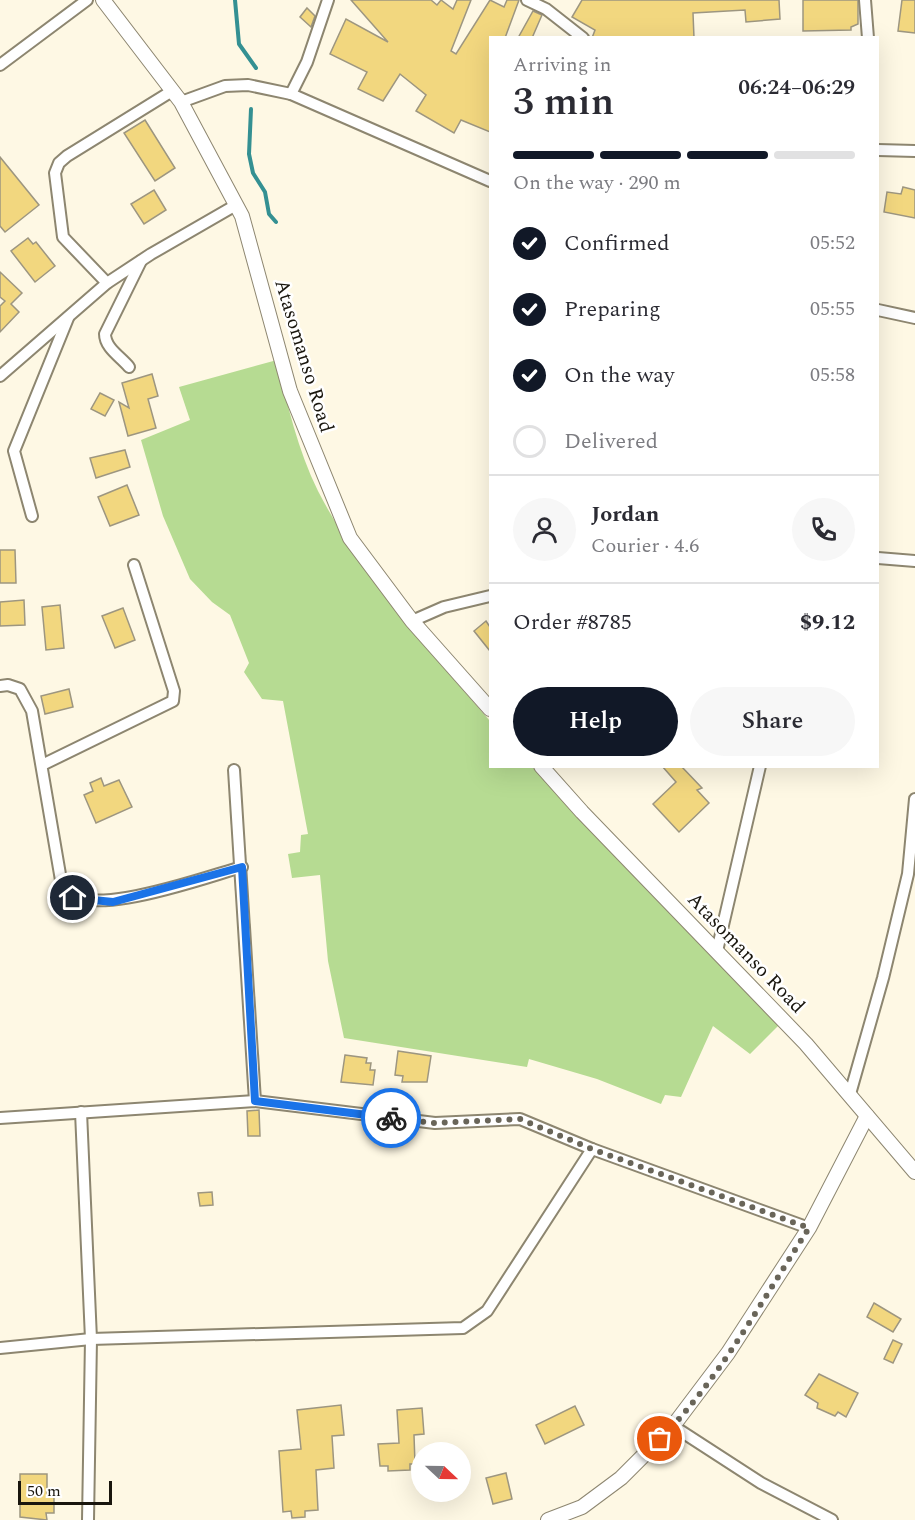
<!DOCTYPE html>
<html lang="en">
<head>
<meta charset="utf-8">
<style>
	:root { --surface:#fff; --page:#f7f7f7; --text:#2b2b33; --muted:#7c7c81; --line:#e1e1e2; --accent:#111827 }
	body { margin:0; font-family:Spectral,serif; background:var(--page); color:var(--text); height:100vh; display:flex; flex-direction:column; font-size:22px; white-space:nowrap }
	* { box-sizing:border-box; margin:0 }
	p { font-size:20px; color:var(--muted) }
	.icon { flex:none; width:33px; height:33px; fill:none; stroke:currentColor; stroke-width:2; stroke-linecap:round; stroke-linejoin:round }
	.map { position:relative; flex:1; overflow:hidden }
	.drawer { position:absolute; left:489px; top:36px; width:390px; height:732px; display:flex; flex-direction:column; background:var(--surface); border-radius:0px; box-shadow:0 6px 24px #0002 }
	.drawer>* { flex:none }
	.needle { width:39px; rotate:112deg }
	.controls { position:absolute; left:411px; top:1442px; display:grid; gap:12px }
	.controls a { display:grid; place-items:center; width:60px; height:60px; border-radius:50%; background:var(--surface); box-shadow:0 6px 24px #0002; font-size:30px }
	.scale { position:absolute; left:18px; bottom:15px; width:94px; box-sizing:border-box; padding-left:6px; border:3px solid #19160e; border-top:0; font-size:16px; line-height:21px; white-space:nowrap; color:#19160e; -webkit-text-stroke:4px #fff; paint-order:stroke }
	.pin { position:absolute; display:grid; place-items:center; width:51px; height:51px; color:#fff; margin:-26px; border:3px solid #fff; border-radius:50%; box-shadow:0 2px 6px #0007 }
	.courier { position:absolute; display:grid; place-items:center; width:60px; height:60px; margin:-30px; border:4px solid #1a73e8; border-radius:50%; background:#fff; color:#222; box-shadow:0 2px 8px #0007 }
	.overview em { font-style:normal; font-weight:600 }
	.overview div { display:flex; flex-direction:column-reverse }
	.overview { display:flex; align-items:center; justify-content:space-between; height:102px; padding:0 24px }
	h1 { font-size:39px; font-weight:600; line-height:45px }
	.bar { display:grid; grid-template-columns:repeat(4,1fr); gap:9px 6px; align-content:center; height:72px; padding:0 24px }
	.bar i { height:8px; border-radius:4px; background:var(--line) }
	.bar .selected { background:var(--accent) }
	.bar p { grid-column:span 4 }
	.line { display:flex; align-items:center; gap:15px; padding:0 24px; border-top:2px solid var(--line) }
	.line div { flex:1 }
	.round { display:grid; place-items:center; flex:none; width:63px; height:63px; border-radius:32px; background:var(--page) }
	ol { padding:0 24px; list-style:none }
	li { display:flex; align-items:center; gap:18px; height:66px }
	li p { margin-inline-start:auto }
	li .icon { padding:6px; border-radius:50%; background:var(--accent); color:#fff; stroke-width:4 }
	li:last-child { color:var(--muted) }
	li i { width:33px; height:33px; border:3px solid var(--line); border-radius:50% }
	.action { display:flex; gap:12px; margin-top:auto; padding:12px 24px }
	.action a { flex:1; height:69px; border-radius:36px; background:var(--accent); color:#fff; font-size:24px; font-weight:600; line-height:69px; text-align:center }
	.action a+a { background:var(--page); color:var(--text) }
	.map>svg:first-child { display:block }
	.green { fill:#b6db92 }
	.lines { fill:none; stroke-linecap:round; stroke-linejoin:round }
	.stream { stroke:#349092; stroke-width:4 }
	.building { fill:#f2d77f; stroke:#9d9680; stroke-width:1.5 }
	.minor-casing { stroke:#8d8670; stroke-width:14 }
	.tertiary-casing { stroke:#8d8670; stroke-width:16 }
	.minor { stroke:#fff; stroke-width:10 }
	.tertiary { stroke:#fff; stroke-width:14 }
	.done { stroke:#696559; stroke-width:6; stroke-dasharray:0 10.8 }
	.route { stroke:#1a73e8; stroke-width:8 }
	.labels { text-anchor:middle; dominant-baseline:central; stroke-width:5; stroke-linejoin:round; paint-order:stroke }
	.street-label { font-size:20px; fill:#19160e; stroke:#fff }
</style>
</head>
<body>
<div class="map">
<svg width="915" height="1520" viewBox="0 0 915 1520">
	<rect width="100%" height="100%" fill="#fef8e4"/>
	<path class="green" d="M277 360C287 404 298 451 318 491 362 576 428 649 490 721V766L532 767 781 1023 750 1054 713 1026 681 1097 665 1095 661 1104 597 1079 529 1059 527 1067 344 1038 328 961 320 875 292 878 288 854 300 852 301 835 308 834 283 701 262 699 244 672 249 663 230 615 212 602 190 579 163 516 141 440 190 420 179 387Z"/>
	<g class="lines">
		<g class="stream">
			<path d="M235 0 239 44 256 68"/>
			<path d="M251 109 249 154 253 173 265 192 269 214 276 222"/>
		</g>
	</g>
	<g class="building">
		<path d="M351 0H431L437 5 441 0 453 9 457 0H471L451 51 456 54 490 0 504 7 507 0H519L505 38H490V132L461 120 454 133 416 111 426 95 400 74 383 101 358 89 367 72 330 54 346 19 388 42Z"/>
		<path d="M582 0H779L780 19 746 22 745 10 693 13 694 38H592L595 30 572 17Z"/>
		<path d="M803 0H858V24L851 27V30L803 31Z"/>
		<path d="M902 0H915V33L898 31Z"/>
		<path d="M307 8 315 16 311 27 300 17Z"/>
		<path d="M533 11 542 15 532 38H518Z"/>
		<path d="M145 120 175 168 155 181 124 133Z"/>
		<path d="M0 157 39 205 5 232 0 226Z"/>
		<path d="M903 187 915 190V218L884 212 887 192 901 194Z"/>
		<path d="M154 190 166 210 144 224 131 204Z"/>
		<path d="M28 238 33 244 36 242 55 266 35 282 11 251Z"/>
		<path d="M0 272 22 293 11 304 19 312 0 332V306L5 301 0 297Z"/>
		<path d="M152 374 158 396 148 399 156 428 128 436 119 402 129 408 122 383Z"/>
		<path d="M100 393 114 400 105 416 91 409Z"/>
		<path d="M125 450 130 467 96 478 90 458Z"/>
		<path d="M127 485 139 515 110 526 98 497Z"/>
		<path d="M0 550H15L16 583H0Z"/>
		<path d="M24 600 25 625 0 626V602Z"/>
		<path d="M60 605 64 648 46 650 42 607Z"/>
		<path d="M123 608 135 640 115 648 102 616Z"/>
		<path d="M486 621 490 627V651L474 631Z"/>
		<path d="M69 689 73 707 45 714 41 696Z"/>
		<path d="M662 766H681L702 788 697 790 709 803 679 832 653 804 676 782Z"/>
		<path d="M101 778 104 786 119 780 132 807 96 823 84 795 93 791 90 783Z"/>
		<path d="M398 1051 431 1056 427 1082H402L403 1076 395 1075Z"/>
		<path d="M345 1055 367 1058 366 1063H371L370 1070H375L373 1085 341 1082Z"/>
		<path d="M259 1110 260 1136H248L247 1111Z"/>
		<path d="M212 1192 213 1205 200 1206 198 1193Z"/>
		<path d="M874 1303 901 1319 893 1332 867 1317Z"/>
		<path d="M893 1340 902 1344 893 1363 884 1359Z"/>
		<path d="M819 1374 858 1393 846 1417 838 1412 835 1416 817 1408 818 1403 805 1395Z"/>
		<path d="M341 1405 344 1435 332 1436 334 1468 316 1470 318 1510 305 1511V1517L292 1518 291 1511 283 1512 279 1451 301 1449 297 1410Z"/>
		<path d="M575 1406 584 1425 545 1444 536 1425Z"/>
		<path d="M422 1408 424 1434 414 1435 415 1464H410V1470L388 1471V1466H380L378 1444 399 1443 397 1410Z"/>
		<path d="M506 1473 512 1499 493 1504 486 1478Z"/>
		<path d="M20 1474H47V1493L54 1492V1513H46L47 1520 20 1517Z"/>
	</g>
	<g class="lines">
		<defs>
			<g id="minor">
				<path d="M527 0 546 9 583 38"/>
				<path d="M865 0 868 38"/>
				<path d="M0 65 87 0"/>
				<path d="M291 94 307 62 328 0"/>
				<path d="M181 102 225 86 248 85 291 94 490 181"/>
				<path d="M878 150 915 151"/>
				<path d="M107 283 63 237 55 173 59 163 67 156 172 91"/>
				<path d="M878 310 915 318"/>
				<path d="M129 367C121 357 105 348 105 334L141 261"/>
				<path d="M0 376 107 283 151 254 236 205"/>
				<path d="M32 516 14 451 68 318"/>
				<path d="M878 558 915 561"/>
				<path d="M412 621 444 607 490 596"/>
				<path d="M0 686 8 685 20 689 32 711 62 886C80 924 208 876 242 867"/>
				<path d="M42 765 173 701 174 691 134 565"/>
				<path d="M234 770 255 1101"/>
				<path d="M717 951 760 766"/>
				<path d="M850 1094 883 978 908 874 915 799"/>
				<path d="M81 1112 91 1339 88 1520"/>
				<path d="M0 1118 255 1101 435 1123 520 1119 592 1149 809 1228"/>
				<path d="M0 1348 91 1339 463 1328 487 1311 592 1149"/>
				<path d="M673 1426 761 1483 832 1520"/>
			</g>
			<g id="tertiary">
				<path d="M103 0 181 102 242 216 290 391 350 538 412 621 490 709"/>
				<path d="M541 766 582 812 806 1044 915 1172"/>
				<path d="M548 1520 582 1507 621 1478 673 1426 728 1353 809 1228 867 1116"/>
			</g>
		</defs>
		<use href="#minor" class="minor-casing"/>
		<use href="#tertiary" class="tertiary-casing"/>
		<use href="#minor" class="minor"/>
		<use href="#tertiary" class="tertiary"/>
	</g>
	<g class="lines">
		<path class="done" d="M391 1118 435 1123 520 1119 592 1149 809 1228C764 1297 718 1382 660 1439"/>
		<path class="route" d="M73 898 113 902 242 867 255 1101 391 1118"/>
	</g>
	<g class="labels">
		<g class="street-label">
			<text transform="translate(304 356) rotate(73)">Atasomanso Road</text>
			<text transform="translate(746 953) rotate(46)">Atasomanso Road</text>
		</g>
	</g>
</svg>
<div class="controls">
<a><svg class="needle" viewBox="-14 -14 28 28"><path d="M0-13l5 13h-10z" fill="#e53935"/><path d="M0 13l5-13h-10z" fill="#7c7c81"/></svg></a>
</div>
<div class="scale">50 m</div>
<div class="pin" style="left:660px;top:1439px;background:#ea580c"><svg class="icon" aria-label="bag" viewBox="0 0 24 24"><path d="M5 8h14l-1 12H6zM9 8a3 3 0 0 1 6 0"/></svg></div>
<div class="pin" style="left:73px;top:898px;background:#1f2937"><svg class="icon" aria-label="home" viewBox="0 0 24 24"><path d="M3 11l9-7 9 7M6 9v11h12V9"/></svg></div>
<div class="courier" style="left:391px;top:1118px"><svg class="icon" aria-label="bike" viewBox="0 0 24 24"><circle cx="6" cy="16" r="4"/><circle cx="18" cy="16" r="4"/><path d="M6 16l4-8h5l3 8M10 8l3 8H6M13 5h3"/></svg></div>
<section class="drawer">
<div class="overview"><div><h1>3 min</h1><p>Arriving in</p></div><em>06:24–06:29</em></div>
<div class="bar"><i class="selected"></i><i class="selected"></i><i class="selected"></i><i></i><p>On the way · 290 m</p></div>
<ol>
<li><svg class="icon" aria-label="check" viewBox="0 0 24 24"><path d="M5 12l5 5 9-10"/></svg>Confirmed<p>05:52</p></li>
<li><svg class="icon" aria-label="check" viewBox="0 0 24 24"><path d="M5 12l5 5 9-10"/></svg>Preparing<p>05:55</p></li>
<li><svg class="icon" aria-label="check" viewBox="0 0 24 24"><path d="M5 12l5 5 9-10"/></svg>On the way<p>05:58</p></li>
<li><i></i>Delivered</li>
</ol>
<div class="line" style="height:108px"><a class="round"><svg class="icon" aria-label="person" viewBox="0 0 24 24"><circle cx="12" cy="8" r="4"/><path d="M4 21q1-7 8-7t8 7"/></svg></a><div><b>Jordan</b><p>Courier · 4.6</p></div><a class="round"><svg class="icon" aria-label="phone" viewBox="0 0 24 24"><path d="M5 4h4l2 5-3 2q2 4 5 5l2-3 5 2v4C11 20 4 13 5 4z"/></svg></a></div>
<div class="line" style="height:78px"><div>Order #8785</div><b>$9.12</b></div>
<div class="action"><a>Help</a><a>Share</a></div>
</section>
</div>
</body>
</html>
